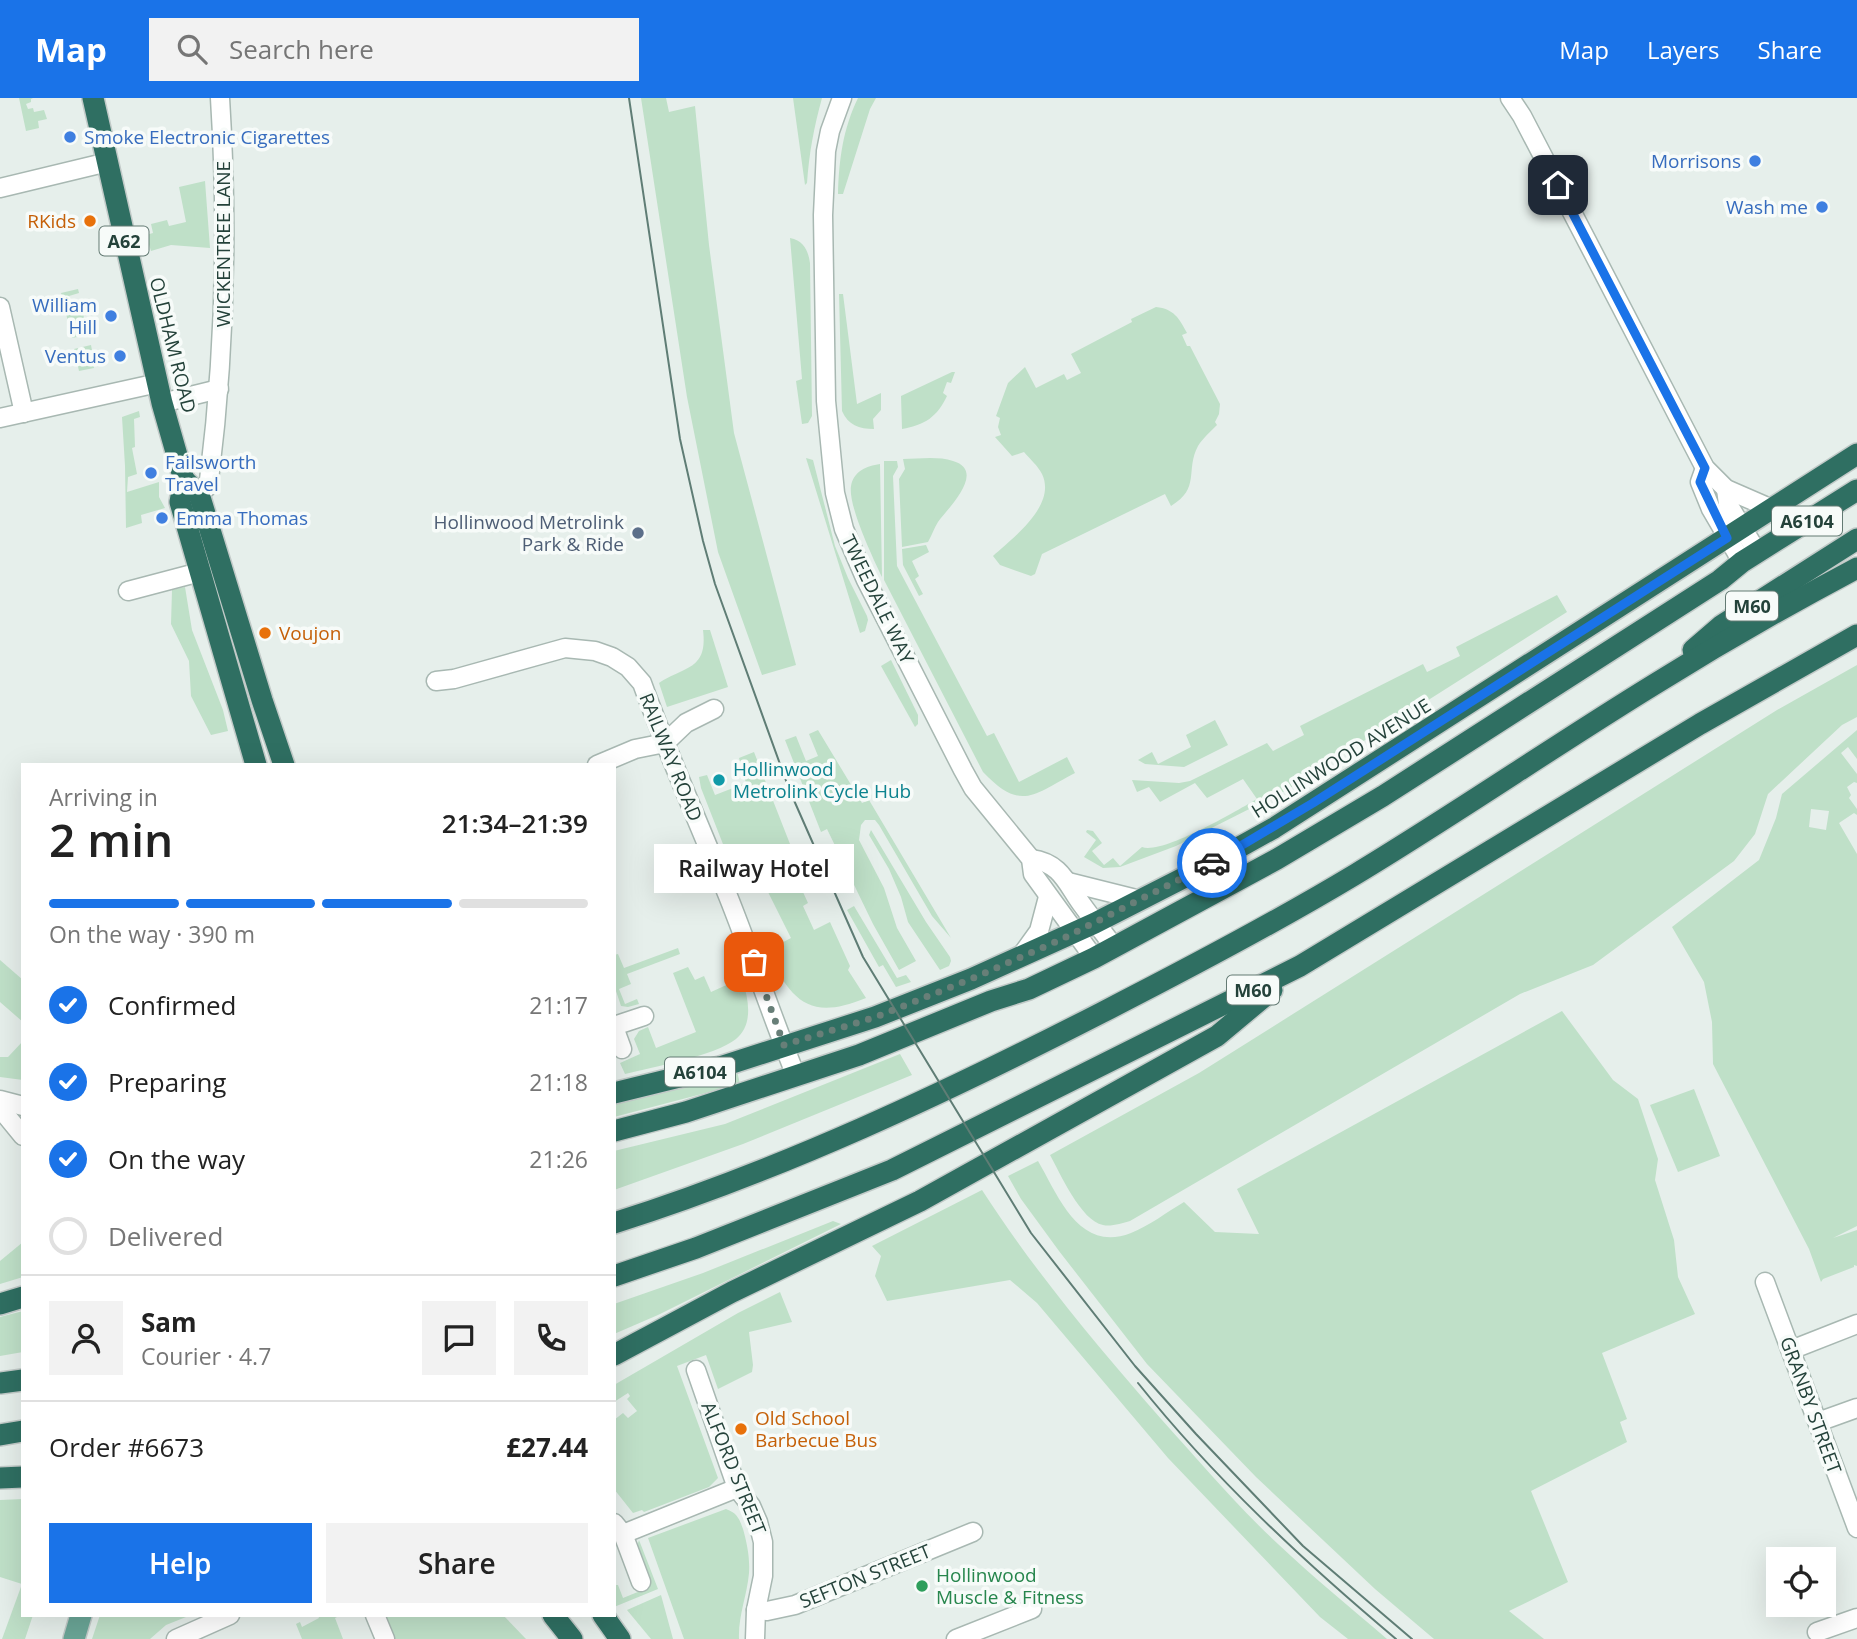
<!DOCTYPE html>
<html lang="en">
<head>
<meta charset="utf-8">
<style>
	:root { --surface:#fff; --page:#f2f2f2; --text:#222; --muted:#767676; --line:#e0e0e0; --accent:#1a73e8 }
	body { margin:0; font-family:"Open Sans",sans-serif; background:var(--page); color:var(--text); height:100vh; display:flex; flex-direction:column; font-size:26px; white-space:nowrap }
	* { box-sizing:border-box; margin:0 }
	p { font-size:23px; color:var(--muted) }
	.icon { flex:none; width:38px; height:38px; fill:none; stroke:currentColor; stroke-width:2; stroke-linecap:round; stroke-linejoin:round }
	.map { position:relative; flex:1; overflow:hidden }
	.details { position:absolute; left:21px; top:665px; width:595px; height:854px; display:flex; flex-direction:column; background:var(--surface); border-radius:0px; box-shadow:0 7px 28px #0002 }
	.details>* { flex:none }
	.buttons { position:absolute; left:1766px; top:1449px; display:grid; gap:14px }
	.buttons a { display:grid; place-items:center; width:70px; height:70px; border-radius:0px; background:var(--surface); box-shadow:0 7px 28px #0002; font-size:35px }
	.pin { position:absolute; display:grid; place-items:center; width:60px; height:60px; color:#fff; margin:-30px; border-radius:14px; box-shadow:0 4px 10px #0006 }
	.courier { position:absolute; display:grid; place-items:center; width:70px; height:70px; margin:-35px; border:5px solid #1a73e8; border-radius:50%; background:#fff; color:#222; box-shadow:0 2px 9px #0007 }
	.bubble { position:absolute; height:49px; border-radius:0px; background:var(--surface); box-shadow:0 7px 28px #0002; font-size:23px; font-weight:600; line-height:49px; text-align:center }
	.summary em { font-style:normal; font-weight:600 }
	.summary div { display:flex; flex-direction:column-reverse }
	.summary { display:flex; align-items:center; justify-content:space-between; height:119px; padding:0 28px }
	h1 { font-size:46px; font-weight:600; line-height:52px }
	.bar { display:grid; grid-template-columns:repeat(4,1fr); gap:10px 7px; align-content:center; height:84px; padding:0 28px }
	.bar i { height:9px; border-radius:5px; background:var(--line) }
	.bar .active { background:var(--accent) }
	.bar p { grid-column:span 4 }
	.line { display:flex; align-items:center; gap:18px; padding:0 28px; border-top:2px solid var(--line) }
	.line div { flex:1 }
	.round { display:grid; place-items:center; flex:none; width:74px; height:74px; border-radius:0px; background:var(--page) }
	ol { padding:0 28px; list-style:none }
	li { display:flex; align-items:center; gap:21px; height:77px }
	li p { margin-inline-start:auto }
	li .icon { padding:7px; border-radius:50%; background:var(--accent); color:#fff; stroke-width:4 }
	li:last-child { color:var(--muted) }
	li i { width:38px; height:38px; border:4px solid var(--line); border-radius:50% }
	.cta { display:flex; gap:14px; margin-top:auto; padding:14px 28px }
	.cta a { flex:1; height:80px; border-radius:0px; background:var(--accent); color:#fff; font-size:28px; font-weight:600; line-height:80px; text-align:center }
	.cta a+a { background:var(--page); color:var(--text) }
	header { display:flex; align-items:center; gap:42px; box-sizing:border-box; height:98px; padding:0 35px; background:var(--accent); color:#fff }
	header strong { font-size:33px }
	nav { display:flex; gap:38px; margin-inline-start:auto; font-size:24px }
	.search { width:490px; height:63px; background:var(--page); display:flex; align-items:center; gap:18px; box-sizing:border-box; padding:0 24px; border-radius:0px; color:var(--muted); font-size:26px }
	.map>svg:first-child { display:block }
	.green { fill:#bfe0c8; fill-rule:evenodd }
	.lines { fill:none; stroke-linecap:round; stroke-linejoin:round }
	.minor-casing { stroke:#a8b8b2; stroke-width:21 }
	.major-casing { stroke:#c2cac8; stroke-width:24 }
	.highway-casing { stroke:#c2cac8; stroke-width:24 }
	.minor { stroke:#fff; stroke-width:18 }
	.major { stroke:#6aa596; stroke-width:21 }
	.highway { stroke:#2f6f62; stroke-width:21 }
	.tram { stroke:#5f7d75; stroke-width:2 }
	.done { stroke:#687f78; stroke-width:7; stroke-dasharray:0 12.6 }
	.route { stroke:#1a73e8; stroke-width:9 }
	.shop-dot { fill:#3f7fe0; stroke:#f7fbf9; stroke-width:2.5 }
	.food-dot { fill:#e8710a; stroke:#f7fbf9; stroke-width:2.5 }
	.service-dot { fill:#5c6f8a; stroke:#f7fbf9; stroke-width:2.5 }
	.culture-dot { fill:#0f9aa8; stroke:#f7fbf9; stroke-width:2.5 }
	.leisure-dot { fill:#2e9e5b; stroke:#f7fbf9; stroke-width:2.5 }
	.labels { text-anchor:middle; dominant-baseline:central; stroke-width:7; stroke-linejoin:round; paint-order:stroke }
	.shield { fill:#f7fbf9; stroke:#637a73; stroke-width:2 }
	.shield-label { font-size:18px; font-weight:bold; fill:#24423a }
	.shop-label { font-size:19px; fill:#366cbe; stroke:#f7fbf9; text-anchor:end }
	.food-label { font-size:19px; fill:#c56008; stroke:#f7fbf9; text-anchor:start }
	.street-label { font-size:19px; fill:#24423a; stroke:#f7fbf9 }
	.service-label { font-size:19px; fill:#4e5e75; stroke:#f7fbf9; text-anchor:end }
	.culture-label { font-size:19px; fill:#0d838f; stroke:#f7fbf9; text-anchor:start }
	.leisure-label { font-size:19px; fill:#27864d; stroke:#f7fbf9; text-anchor:start }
</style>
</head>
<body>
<header>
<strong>Map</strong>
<div class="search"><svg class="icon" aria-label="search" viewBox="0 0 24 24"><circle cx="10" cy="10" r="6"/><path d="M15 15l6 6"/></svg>Search here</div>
<nav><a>Map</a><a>Layers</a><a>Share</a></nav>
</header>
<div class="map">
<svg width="1857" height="1541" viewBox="0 0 1857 1541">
	<rect width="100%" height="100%" fill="#e6efeb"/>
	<g class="green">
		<path d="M19 0H33L31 1V4L26 6 28 11 33 10 34 14 44 12 47 21 38 23 39 30 26 33Z"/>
		<path d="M641 0H666L669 14 695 8 709 147 734 335 796 567 762 577 718 454 687 299Z"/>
		<path d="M793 0H822C814 29 809 55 807 85L805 87Z"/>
		<path d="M858 0H876L870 11 843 96H838C839 61 843 31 858 0Z"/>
		<path d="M205 83 210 150 171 147 151 153 146 137 153 135 151 126 167 122 169 128 186 124 179 89Z"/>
		<path d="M790 140C804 143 808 152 810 165L812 318 808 325 802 326 796 283 802 281Z"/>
		<path d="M78 191 79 195 69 198 72 212 82 209 87 237 72 240 61 195Z"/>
		<path d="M839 196H843L857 306 881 295V312L873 321 874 331C859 331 848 327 842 313Z"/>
		<path d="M1156 209C1174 211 1179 220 1187 235L1182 237 1187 248H1190L1220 306 1219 316 1215 324 1217 327C1211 333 1203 340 1198 348 1185 372 1201 390 1171 408L1165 396 1042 456 1035 476 1031 478 1000 467 993 458C1013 440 1057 407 1042 376 1038 368 1030 361 1024 354L1012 358 995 339 1001 337 998 329 1000 320 996 318 1008 285 1025 269 1036 290 1064 276 1067 282 1081 275 1071 256 1132 224 1131 221Z"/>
		<path d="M91 247 93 258 99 257 101 262 93 264 94 270 79 273 74 251Z"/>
		<path d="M952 274H955L951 285 947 284 943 295 947 298C937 319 925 327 902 331L901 298Z"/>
		<path d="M139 313 140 319 134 321 135 349 132 350 137 376 128 379 127 394 159 384V399L165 410 141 417 142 425 126 430 125 368 122 319Z"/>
		<path d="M806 360 813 362 835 448 848 480 867 518 868 522 865 533 860 535Z"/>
		<path d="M903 361C918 361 938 358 953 363 987 373 948 410 938 424 934 430 932 437 928 444L902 449 899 381 905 371Z"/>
		<path d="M884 363H897L898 369 893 378 897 468 987 638 994 635 1019 684 1067 659 1075 675C1033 697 1021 714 983 674L884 482Z"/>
		<path d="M880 366 882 479C873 460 848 408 851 388 854 373 866 368 880 366Z"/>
		<path d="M926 447 929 454 912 463 919 478 915 481 923 496 919 498 903 467 902 451Z"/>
		<path d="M185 489 192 532 223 612 228 633 211 637 191 598 189 563 171 526 172 492Z"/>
		<path d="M1557 497 1567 514 1285 693 1176 748 1120 769 1103 770 1084 759 1096 742 1086 734 1087 732 1093 733 1102 745 1092 753 1104 767 1113 760 1120 768 1142 749C1162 757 1236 713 1257 701L1243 681 1207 700 1195 685 1160 704 1149 689 1137 694 1132 682 1179 685 1190 683 1267 645 1273 653 1304 637 1300 628 1423 566 1427 574 1460 558 1456 549Z"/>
		<path d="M703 532H710L728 589 667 609 659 585C685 568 708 572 703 532Z"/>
		<path d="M891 562 918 617V626L915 629 881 568Z"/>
		<path d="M1857 567V619L1842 627 1768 696 1755 736 1734 763 1593 867 1520 896 1130 1123C1122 1125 1111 1129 1103 1127 1081 1123 1060 1075 1050 1057L1199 975 1777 612Z"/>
		<path d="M1215 622 1228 647 1184 669 1145 666 1138 662 1152 654 1158 666 1191 649 1186 637Z"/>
		<path d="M818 632 862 705 869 702 951 840 932 818 879 727 875 722H865L861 727 859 742 884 790 897 830 916 863 899 872 873 826 827 731 821 734 785 642 796 638 806 663 818 658 809 636Z"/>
		<path d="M1857 632V661L1848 649 1841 655 1857 676V685L1854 684 1847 689 1851 697 1849 700 1857 711V717L1854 715 1839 725 1857 756V1128L1833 1140 1857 1132V1168L1854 1167V1169L1823 1181 1821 1184 1809 1151 1713 966 1712 924 1704 884 1672 829 1759 762 1776 720 1782 696ZM1811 711 1829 713 1826 732 1809 729Z"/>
		<path d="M754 654 790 746 783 750 808 805 803 808 814 832 830 824 850 868 848 872 866 900C808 924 792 902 766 853L791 840 763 784 742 794 733 774 739 771 735 762 730 764 701 690 699 679 707 677 715 697 746 685 739 660Z"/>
		<path d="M871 732 926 824 950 859 951 863 949 868 940 872 908 824 901 799 889 771 869 737Z"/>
		<path d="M854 808 897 880 906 877 911 884 896 889 883 867 879 869 847 812Z"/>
		<path d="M678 850 680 856 627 876 631 886 619 891 625 906 637 901 639 906 628 909 621 908 614 887V857L618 856 624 870Z"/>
		<path d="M0 862 23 882V924L0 904Z"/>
		<path d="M688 869 695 882 704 878 711 894 733 884 734 888 743 884C749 903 753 927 736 941 715 958 652 969 625 976L620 965 640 956 634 941 639 933 648 929 656 950 696 934 673 875Z"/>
		<path d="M1562 913 1613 982 1638 1001 1658 1061 1655 1082 1674 1142 1678 1179 1695 1216 1602 1255 1627 1321 1620 1324 1627 1344 1531 1393 1568 1484 1509 1513 1544 1541H1434L1375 1491 1256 1379 1147 1266 1059 1153 1021 1101 1008 1078 1038 1063C1059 1099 1079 1155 1131 1135 1149 1128 1167 1114 1184 1104L1215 1134 1259 1136 1237 1091Z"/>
		<path d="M23 943V982L0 979V959H8Z"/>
		<path d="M900 956 912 977 743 1046 614 1092V1053L725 1026Z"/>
		<path d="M737 973 740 986 614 1019V1006Z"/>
		<path d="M1694 991 1720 1058 1678 1074 1650 1007Z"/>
		<path d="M982 1092C1035 1174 1098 1249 1162 1322 1200 1364 1237 1408 1278 1446 1313 1479 1351 1510 1387 1541H1348L1320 1519 1168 1360 1037 1205 1010 1182 887 1203 875 1178 881 1158 872 1148Z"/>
		<path d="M833 1123 841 1126 658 1217 614 1236V1206L703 1175Z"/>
		<path d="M23 1144V1179L0 1186V1163Z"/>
		<path d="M780 1194 792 1224 749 1234 753 1267 752 1274 718 1291 706 1257 677 1268 718 1380 709 1389 644 1414 642 1412 633 1415 614 1391V1322L623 1315 628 1320 637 1313 627 1301 630 1298 628 1295 614 1304V1287L738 1215Z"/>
		<path d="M23 1213V1254L0 1258V1219Z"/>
		<path d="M23 1401V1517H33L25 1541H2L22 1486 0 1479V1402Z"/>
		<path d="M726 1411C737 1415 739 1420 743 1431 747 1445 750 1460 749 1475 747 1498 738 1518 739 1541H684L648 1440Z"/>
		<path d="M639 1442 658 1491 614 1509V1487H618L623 1500 650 1489 636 1451Z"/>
		<path d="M661 1497 673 1541H651L627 1512Z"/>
		<path d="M100 1517H191L166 1527 150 1541H92Z"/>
		<path d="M318 1517H341L335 1520 343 1541H302L296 1526 300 1524 302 1529 319 1520Z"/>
		<path d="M385 1517H503L526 1541H395Z"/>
	</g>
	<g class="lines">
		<defs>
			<g id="minor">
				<path d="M842 0 830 33 826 53 823 117 826 303 835 395 844 431 866 482 963 672 973 690 1031 761 1033 776 1094 860"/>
				<path d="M1510 0 1522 18 1705 370 1726 391 1772 411"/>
				<path d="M0 90 108 64"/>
				<path d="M0 209 24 315"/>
				<path d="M162 305 219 291"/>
				<path d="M0 320 158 285"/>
				<path d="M1705 370 1700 384 1711 411 1742 464"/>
				<path d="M1726 391 1728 406 1757 454"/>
				<path d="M199 396 207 389 209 382C225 255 228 127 220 0"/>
				<path d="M128 493 200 474"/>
				<path d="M436 583 454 581 565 550 595 553 612 559 628 569 642 585C668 657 700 727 728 798 752 858 772 919 796 978"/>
				<path d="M597 667 635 651 665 645 686 625 714 611"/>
				<path d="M1031 761C1062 765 1067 787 1083 808 1093 822 1104 835 1114 849"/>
				<path d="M1068 784 1140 802"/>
				<path d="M1021 858 1039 833 1048 799"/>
				<path d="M614 928 644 918"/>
				<path d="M614 929 622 951"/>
				<path d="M0 1002 23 1008"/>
				<path d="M0 1010 23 1038"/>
				<path d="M1765 1184 1857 1430"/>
				<path d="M1791 1252 1857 1226"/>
				<path d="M696 1272 737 1390 751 1408 758 1424 763 1444V1478L756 1512 755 1541"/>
				<path d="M1818 1324 1857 1310"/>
				<path d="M614 1425 623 1436 641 1484"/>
				<path d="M623 1436 737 1390"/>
				<path d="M756 1512 767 1513 795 1507 973 1434"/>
				<path d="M375 1517 385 1541"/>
				<path d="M1817 1534 1857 1520"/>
				<path d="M176 1541 230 1517"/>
				<path d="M956 1541 1032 1511"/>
			</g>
			<path id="major" d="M74 1541 81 1517"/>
			<g id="highway">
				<path d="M93 0 162 305 184 382 180 404 256 667"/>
				<path d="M184 382 199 396 262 602 284 667"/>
				<path d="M1693 552 1722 527 1857 441"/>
				<path d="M614 995 720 969 875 919 971 881 1095 825 1193 775 1274 730 1857 356"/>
				<path d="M614 1033 686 1014 859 957 991 903 1029 891 1094 860 1277 761 1383 698 1720 482 1742 464 1857 392"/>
				<path d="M614 1125C782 1072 945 995 1101 915 1187 871 1273 826 1356 776 1457 715 1554 648 1655 586 1721 545 1789 506 1857 470"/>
				<path d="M614 1178 696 1150 892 1072 1300 868 1700 626 1857 537"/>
				<path d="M0 1206 23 1199"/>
				<path d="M614 1257 732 1194 920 1103 1217 938 1272 892"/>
				<path d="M0 1285 23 1282"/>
				<path d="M0 1337 23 1333"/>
				<path d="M0 1380 23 1379"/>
				<path d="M553 1517 572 1541"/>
				<path d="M603 1517 620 1541"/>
			</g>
		</defs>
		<use href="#minor" class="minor-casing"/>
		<use href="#major" class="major-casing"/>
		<use href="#highway" class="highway-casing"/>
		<use href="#minor" class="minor"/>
		<use href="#major" class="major"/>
		<use href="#highway" class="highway"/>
		<g class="tram">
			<path d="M629 0 680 341 703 443 715 486 789 691 863 859 1031 1135 1135 1268 1196 1336 1303 1448 1412 1541"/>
			<path d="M1138 1285C1214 1380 1303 1463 1396 1541"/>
		</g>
	</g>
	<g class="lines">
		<path class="done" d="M754 864 784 947 876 919 971 881 1060 842 1212 765"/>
		<path class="route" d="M1212 765 1313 705 1727 440 1700 384 1705 370 1558 87"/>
	</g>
	<g class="shop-dot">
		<circle cx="70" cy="39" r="7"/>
		<circle cx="1755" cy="63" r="7"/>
		<circle cx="1822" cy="109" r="7"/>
		<circle cx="111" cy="218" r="7"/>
		<circle cx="120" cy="258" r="7"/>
		<circle cx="151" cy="375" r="7"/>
		<circle cx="162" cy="420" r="7"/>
	</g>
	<g class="food-dot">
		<circle cx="90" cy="123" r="7"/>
		<circle cx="265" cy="535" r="7"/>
		<circle cx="741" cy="1331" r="7"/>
	</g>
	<circle class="service-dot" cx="638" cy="435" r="7"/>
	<circle class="culture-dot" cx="719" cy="682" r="7"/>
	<circle class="leisure-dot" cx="922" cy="1488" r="7"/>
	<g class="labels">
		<g class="shield">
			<rect x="99.5" y="128.5" width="49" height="29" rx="5"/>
			<rect x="1772" y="408.5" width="70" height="29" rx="5"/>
			<rect x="1726" y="493.5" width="52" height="29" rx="5"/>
			<rect x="1227" y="877.5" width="52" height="29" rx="5"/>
			<rect x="665" y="959.5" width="70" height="29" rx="5"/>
		</g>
		<g class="shield-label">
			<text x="124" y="143">A62</text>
			<text x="1807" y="423">A6104</text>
			<text x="1752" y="508">M60</text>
			<text x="1253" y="892">M60</text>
			<text x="700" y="974">A6104</text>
		</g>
		<g class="shop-label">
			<text x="84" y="39" text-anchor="start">Smoke Electronic Cigarettes</text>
			<text x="1741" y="63">Morrisons</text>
			<text x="1808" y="109">Wash me</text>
			<text x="97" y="207">William<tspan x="97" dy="22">Hill</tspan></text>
			<text x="106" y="258">Ventus</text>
			<text x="165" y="364" text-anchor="start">Failsworth<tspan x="165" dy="22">Travel</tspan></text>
			<text x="176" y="420" text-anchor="start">Emma Thomas</text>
		</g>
		<g class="food-label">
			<text x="76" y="123" text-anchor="end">RKids</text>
			<text x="279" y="535">Voujon</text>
			<text x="755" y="1320">Old School<tspan x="755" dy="22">Barbecue Bus</tspan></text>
		</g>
		<g class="street-label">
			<text transform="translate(223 146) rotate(-90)">WICKENTREE LANE</text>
			<text transform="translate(173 247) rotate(76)">OLDHAM ROAD</text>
			<text transform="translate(878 501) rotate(64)">TWEEDALE WAY</text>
			<text transform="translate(671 659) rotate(68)">RAILWAY ROAD</text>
			<text transform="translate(1341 660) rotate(-32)">HOLLINWOOD AVENUE</text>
			<text transform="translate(1811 1307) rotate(70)">GRANBY STREET</text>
			<text transform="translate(734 1370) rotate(68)">ALFORD STREET</text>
			<text transform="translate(865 1478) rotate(-22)">SEFTON STREET</text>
		</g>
		<g class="service-label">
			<text x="624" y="424">Hollinwood Metrolink<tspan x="624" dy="22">Park &amp; Ride</tspan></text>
		</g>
		<g class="culture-label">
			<text x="733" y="671">Hollinwood<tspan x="733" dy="22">Metrolink Cycle Hub</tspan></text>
		</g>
		<g class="leisure-label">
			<text x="936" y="1477">Hollinwood<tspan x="936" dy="22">Muscle &amp; Fitness</tspan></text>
		</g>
	</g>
</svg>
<div class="buttons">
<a><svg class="icon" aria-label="locate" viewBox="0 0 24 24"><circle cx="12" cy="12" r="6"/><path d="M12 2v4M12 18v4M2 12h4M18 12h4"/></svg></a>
</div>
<div class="pin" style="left:754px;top:864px;background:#ea580c"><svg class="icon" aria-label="bag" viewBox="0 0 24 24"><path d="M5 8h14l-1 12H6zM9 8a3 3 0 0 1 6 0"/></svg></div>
<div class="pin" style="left:1558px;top:87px;background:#1f2937"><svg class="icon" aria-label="home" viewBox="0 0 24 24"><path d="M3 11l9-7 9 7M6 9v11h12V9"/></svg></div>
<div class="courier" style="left:1212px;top:765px"><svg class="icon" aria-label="car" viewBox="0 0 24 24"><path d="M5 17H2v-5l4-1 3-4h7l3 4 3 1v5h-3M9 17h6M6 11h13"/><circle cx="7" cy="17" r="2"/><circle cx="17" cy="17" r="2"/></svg></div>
<div class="bubble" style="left:654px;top:746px;width:200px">Railway Hotel</div>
<section class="details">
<div class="summary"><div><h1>2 min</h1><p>Arriving in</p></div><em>21:34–21:39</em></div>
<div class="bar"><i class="active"></i><i class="active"></i><i class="active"></i><i></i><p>On the way · 390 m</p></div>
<ol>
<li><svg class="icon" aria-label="check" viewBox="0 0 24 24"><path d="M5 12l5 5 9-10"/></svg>Confirmed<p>21:17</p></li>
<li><svg class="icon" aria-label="check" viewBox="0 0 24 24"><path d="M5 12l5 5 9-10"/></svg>Preparing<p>21:18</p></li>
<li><svg class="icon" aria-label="check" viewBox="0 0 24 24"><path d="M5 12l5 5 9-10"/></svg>On the way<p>21:26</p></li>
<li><i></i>Delivered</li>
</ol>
<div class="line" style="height:126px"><a class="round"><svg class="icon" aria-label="person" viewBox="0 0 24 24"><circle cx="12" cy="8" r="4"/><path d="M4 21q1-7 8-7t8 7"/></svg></a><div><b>Sam</b><p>Courier · 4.7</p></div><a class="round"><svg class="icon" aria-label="chat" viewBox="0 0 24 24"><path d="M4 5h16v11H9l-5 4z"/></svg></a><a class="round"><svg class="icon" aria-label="phone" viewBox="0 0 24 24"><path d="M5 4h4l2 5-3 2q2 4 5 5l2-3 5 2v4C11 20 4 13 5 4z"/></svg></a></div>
<div class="line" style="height:91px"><div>Order #6673</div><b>£27.44</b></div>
<div class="cta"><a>Help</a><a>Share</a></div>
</section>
</div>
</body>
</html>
